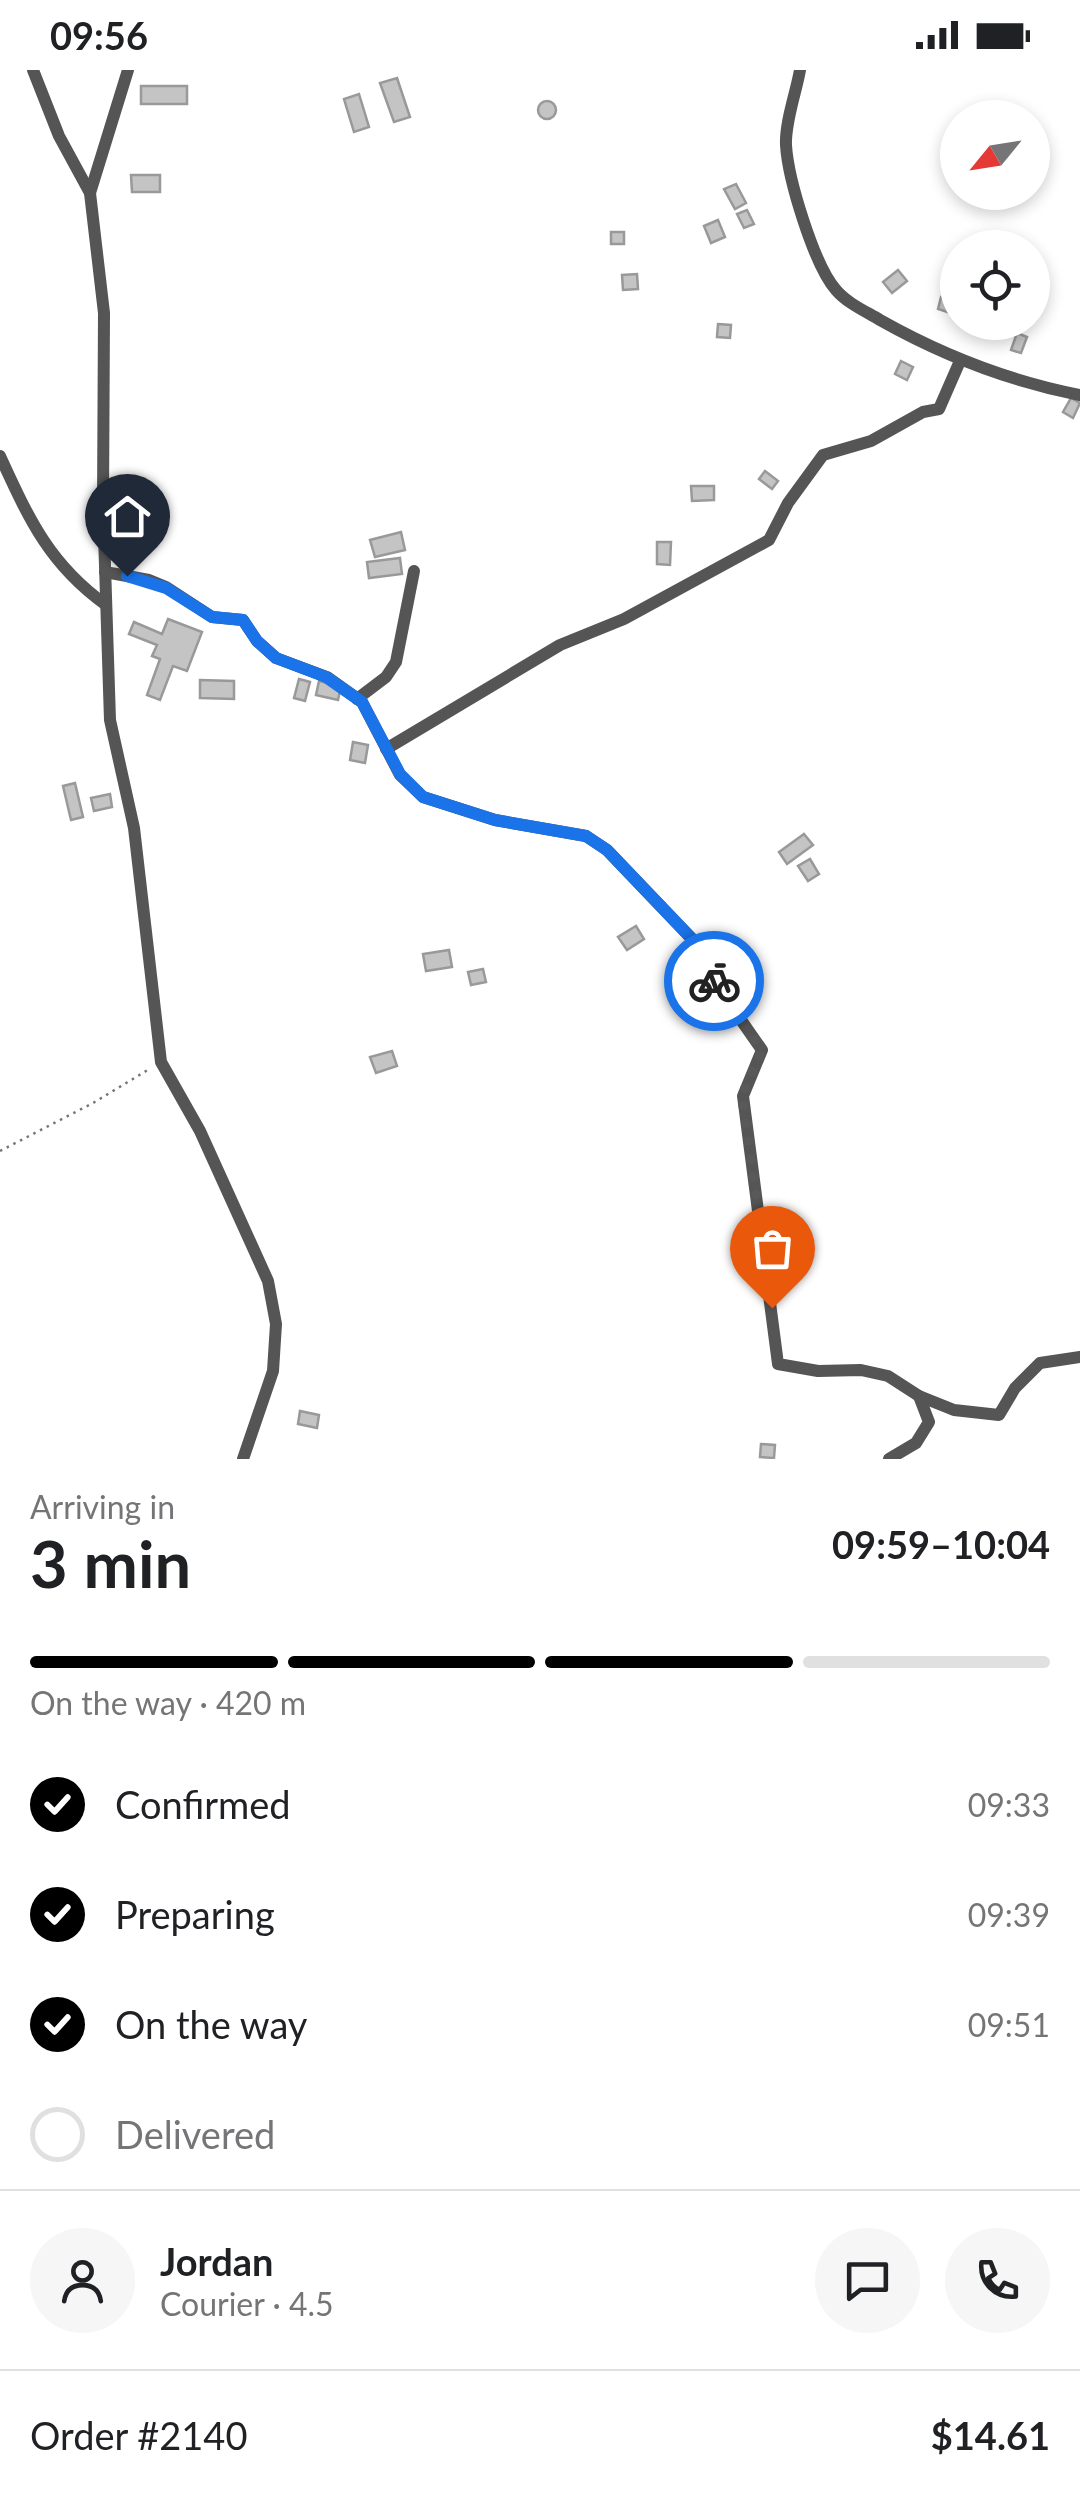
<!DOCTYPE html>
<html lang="en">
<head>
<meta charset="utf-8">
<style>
	:root { --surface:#fff; --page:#f6f6f6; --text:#202124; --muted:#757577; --line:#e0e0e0; --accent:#000 }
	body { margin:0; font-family:Lato,sans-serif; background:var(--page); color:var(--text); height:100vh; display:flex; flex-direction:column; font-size:38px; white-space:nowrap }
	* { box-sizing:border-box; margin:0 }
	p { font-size:32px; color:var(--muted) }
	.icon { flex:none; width:55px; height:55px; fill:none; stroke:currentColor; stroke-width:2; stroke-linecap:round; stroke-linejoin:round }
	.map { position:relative; height:1389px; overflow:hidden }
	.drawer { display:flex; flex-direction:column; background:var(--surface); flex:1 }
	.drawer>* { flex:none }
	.needle { width:65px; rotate:240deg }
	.tools { position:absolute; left:940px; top:30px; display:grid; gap:20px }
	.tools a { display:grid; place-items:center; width:110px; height:110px; border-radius:50%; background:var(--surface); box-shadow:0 5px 15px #0003; font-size:50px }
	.pin { position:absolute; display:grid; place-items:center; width:85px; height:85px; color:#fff; margin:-102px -42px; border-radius:50% 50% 50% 0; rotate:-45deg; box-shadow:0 0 10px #0007 }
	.pin .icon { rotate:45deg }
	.courier { position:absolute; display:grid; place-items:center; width:100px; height:100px; margin:-50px; border:8px solid #1a73e8; border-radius:50%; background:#fff; color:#222; box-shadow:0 2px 12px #0007 }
	.summary em { font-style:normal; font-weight:700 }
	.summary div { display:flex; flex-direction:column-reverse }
	.summary { display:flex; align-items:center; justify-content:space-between; height:170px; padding:0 30px }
	h1 { font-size:65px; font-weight:700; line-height:75px }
	.bar { display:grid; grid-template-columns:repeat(4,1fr); gap:15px 10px; align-content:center; height:120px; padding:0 30px }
	.bar i { height:12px; border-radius:8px; background:var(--line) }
	.bar .on { background:var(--accent) }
	.bar p { grid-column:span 4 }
	.line { display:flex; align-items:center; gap:25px; padding:0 30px; border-top:2px solid var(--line) }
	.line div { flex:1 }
	.round { display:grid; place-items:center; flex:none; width:105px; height:105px; border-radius:52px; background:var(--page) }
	ol { padding:0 30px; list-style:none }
	li { display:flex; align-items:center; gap:30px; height:110px }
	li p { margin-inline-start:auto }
	li .icon { padding:10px; border-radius:50%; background:var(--accent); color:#fff; stroke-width:4 }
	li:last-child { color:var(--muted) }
	li i { width:55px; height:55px; border:5px solid var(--line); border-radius:50% }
	.status { display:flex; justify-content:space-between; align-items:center; height:70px; padding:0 50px; background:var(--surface); direction:ltr }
	.status svg { height:28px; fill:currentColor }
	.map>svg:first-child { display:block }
	.building { fill:#c4c4c4; stroke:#999; stroke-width:2.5 }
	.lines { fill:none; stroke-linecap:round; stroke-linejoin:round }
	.path { stroke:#777; stroke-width:2.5; stroke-dasharray:2.5 5; stroke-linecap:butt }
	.minor { stroke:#555; stroke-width:12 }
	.done { stroke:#595959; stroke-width:10; stroke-dasharray:0 18 }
	.route { stroke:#1a73e8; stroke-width:12 }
</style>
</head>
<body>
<div class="status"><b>09:56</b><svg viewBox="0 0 49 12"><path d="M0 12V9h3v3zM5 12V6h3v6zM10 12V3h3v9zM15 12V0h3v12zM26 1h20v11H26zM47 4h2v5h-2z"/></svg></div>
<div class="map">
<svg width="1080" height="1389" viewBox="0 0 1080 1389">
	<rect width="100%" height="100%" fill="#fff"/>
	<g class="building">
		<path d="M397 8 410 47 394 52 380 13Z"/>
		<rect x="141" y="16" width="46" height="18"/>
		<path d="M359 24 369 57 354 62 344 29Z"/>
		<circle cx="547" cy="40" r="9"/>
		<path d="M131 105H160V122H132Z"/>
		<path d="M736 114 746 133 735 139 724 119Z"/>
		<path d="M747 140 754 154 744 158 737 144Z"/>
		<path d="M718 150 725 167 711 173 704 156Z"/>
		<rect x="611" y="162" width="13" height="12"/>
		<path d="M898 200 907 211 892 223 883 212Z"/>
		<path d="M637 204 638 219 623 220 622 205Z"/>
		<path d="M941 227 953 231 950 243 938 239Z"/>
		<path d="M718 254 731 255 730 268 717 267Z"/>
		<path d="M1017 263 1027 267 1021 283 1011 280Z"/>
		<path d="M901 291 913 297 907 310 895 304Z"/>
		<path d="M1071 328 1080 333 1073 348 1063 342Z"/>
		<path d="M765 401 778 411 772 419 759 409Z"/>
		<path d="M122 409H145V424H123Z"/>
		<path d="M691 416H714V430L692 431Z"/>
		<path d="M401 462 405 480 375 487 370 470Z"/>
		<path d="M657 472H671L670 495 657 494Z"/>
		<path d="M400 488 402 504 369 508 367 492Z"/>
		<path d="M168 549 202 562 187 601 173 596 160 630 147 625 160 589 152 586 157 575 129 564 134 552 162 564Z"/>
		<path d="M299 609 310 612 305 631 294 628Z"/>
		<path d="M200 610 234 611V629L200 628Z"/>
		<path d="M319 611 341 616 338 630 316 625Z"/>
		<path d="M353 672 368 675 365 693 350 690Z"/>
		<path d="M75 713 83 747 71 750 63 716Z"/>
		<path d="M110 724 112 737 94 741 91 728Z"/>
		<path d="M804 764 813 775 787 794 779 782Z"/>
		<path d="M810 789 819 804 808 811 798 796Z"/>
		<path d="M636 856 644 869 627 880 618 867Z"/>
		<path d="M449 880 452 897 426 901 423 884Z"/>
		<path d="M483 899 486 912 471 915 468 902Z"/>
		<path d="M392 981 397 996 376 1003 370 987Z"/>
		<path d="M300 1341 319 1345 317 1358 298 1354Z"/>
		<path d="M761 1374 775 1375 774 1388 760 1387Z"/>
	</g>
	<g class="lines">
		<path class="path" d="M0 1081 93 1033 151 998"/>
		<g class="minor">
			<path d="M33 0 59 66 90 123"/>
			<path d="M128 0 90 123 104 243 103 434 110 650 134 758 161 992 200 1061 268 1211 276 1254 273 1301 243 1389"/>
			<path d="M800 0C796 23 785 52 786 75 788 109 814 195 836 220 847 233 865 241 880 250 944 286 1008 311 1080 325"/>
			<path d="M0 386C29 449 49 494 106 535"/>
			<path d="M105 502 149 510 166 517 212 547 243 550 257 571 276 588 327 607 362 632 400 705 423 727 495 750 586 766 607 780 693 870 699 890 762 980 743 1026 778 1294 818 1301 861 1300 888 1306 919 1326 954 1340 999 1345 1015 1318 1040 1293 1080 1287"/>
			<path d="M357 629 386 607 396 592 414 501"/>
			<path d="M386 679 560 575 624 549 769 470 788 433 823 385 871 371 923 342 939 339 960 291"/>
			<path d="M889 1389 916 1373 929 1352 919 1326"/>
		</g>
	</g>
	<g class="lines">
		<path class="done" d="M714 911 762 980 742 1026 772 1238"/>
		<path class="route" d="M127 506 166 518 212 547 243 550 257 571 276 588 326 607 362 632 400 704 423 727 495 750 586 766 607 780 693 870 700 890 714 911"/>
	</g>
</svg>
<div class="tools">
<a><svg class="needle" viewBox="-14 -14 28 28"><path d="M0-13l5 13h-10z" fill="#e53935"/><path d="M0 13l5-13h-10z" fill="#757577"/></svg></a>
<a><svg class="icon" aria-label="locate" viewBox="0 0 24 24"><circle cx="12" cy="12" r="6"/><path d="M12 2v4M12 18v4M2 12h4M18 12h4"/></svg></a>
</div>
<div class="pin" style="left:772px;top:1238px;background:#ea580c"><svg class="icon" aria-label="bag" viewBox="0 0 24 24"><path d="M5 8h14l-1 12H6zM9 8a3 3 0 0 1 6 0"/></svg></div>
<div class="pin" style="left:127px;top:506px;background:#1f2937"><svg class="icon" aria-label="home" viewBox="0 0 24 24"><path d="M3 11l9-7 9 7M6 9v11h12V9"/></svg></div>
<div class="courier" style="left:714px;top:911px"><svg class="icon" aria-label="bike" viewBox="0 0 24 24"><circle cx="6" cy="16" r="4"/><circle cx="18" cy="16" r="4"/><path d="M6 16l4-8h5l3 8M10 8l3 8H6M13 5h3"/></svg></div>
</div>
<section class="drawer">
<div class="summary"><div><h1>3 min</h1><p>Arriving in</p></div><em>09:59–10:04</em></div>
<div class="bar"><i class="on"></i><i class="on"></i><i class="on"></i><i></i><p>On the way · 420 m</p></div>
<ol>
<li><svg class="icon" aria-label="check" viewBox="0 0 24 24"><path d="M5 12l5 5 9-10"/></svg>Confirmed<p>09:33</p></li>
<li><svg class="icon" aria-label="check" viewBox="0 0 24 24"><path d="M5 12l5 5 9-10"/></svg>Preparing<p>09:39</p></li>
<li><svg class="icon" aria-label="check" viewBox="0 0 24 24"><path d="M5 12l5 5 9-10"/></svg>On the way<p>09:51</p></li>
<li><i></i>Delivered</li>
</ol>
<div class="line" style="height:180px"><a class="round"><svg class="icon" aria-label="person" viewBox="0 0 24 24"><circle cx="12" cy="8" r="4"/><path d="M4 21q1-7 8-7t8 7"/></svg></a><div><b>Jordan</b><p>Courier · 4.5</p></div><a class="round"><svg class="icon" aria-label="chat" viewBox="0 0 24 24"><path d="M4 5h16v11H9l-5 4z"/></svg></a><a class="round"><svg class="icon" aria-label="phone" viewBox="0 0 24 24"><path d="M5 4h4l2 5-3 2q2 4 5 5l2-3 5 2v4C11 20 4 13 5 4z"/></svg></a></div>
<div class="line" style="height:130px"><div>Order #2140</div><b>$14.61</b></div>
</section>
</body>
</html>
